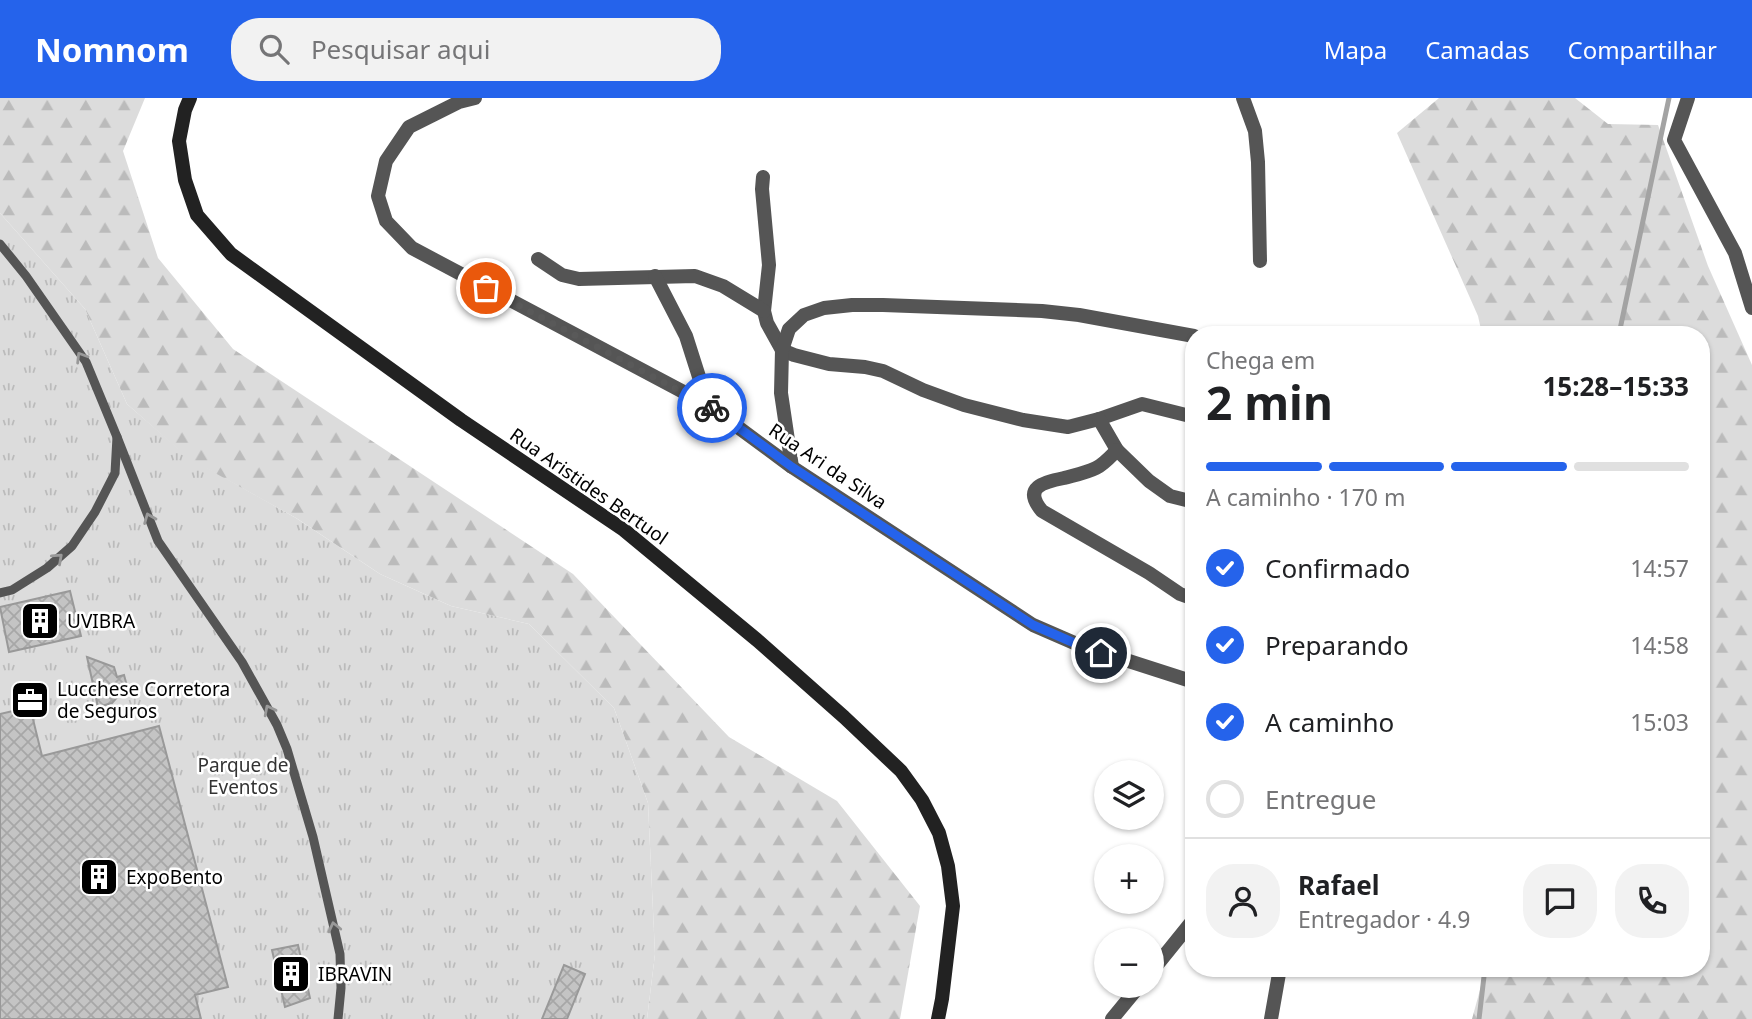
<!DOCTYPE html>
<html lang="pt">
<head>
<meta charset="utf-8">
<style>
	:root { --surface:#fff; --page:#f2f2f2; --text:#202124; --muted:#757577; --line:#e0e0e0; --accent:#2563eb }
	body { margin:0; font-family:"Noto Sans",sans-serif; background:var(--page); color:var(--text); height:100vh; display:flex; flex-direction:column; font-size:26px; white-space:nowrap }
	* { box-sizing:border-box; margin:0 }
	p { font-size:23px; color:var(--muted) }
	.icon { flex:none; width:38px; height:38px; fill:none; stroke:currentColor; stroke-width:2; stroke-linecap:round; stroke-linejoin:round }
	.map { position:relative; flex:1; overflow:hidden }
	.side { position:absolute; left:1185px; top:228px; width:525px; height:651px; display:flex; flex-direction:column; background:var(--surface); border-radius:28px; box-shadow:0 2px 5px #0004 }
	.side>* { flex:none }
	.fabs { position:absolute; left:1094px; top:662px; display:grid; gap:14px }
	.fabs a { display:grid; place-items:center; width:70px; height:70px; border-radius:50%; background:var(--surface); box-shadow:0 2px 5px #0004; font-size:35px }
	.pin { position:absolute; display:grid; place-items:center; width:60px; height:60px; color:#fff; margin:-30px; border:4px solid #fff; border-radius:50%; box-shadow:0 2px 7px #0007 }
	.courier { position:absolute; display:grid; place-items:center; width:70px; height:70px; margin:-35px; border:5px solid #2563eb; border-radius:50%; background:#fff; color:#222; box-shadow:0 2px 9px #0007 }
	.headline em { font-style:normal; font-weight:700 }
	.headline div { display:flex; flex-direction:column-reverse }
	.headline { display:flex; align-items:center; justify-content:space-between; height:119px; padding:0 21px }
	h1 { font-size:46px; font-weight:700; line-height:52px }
	.bar { display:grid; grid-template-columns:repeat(4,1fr); gap:10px 7px; align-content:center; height:84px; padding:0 21px }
	.bar i { height:9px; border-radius:5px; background:var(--line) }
	.bar .on { background:var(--accent) }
	.bar p { grid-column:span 4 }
	.line { display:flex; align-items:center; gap:18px; padding:0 21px; border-top:2px solid var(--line) }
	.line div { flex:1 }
	.round { display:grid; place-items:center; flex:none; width:74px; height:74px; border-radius:28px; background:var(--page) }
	ol { padding:0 21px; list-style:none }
	li { display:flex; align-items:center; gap:21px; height:77px }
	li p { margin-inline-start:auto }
	li .icon { padding:7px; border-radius:50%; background:var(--accent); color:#fff; stroke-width:4 }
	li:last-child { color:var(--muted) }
	li i { width:38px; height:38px; border:4px solid var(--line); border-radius:50% }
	header { display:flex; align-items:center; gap:42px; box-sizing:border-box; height:98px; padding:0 35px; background:var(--accent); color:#fff }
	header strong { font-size:33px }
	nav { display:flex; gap:38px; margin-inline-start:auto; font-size:24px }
	.search { width:490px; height:63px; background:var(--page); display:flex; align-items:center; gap:18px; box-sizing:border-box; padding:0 24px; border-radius:28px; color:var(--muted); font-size:26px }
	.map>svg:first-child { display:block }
	.grass { fill:url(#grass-tufts) }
	.forest { fill:url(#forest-firs) }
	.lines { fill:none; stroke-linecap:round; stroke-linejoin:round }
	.stream { stroke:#a3a3a3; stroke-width:5 }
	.building { fill:url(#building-cross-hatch); stroke:#999; stroke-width:2 }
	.service { stroke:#555; stroke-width:9 }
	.minor { stroke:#555; stroke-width:14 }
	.secondary { stroke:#222; stroke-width:14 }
	.oneway { stroke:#999 }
	.done { stroke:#595959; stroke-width:7; stroke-dasharray:0 12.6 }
	.route { stroke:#2563eb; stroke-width:9 }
	.labels { text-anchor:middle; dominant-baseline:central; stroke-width:5; stroke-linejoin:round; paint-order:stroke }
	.street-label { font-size:19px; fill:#000; stroke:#fff }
	.poi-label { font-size:19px; fill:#000; stroke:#fff; text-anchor:start }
	.park-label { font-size:19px; fill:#333; stroke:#fff }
</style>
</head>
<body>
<header>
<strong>Nomnom</strong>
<div class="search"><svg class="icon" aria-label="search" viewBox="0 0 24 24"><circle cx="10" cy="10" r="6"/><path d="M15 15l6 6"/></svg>Pesquisar aqui</div>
<nav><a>Mapa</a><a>Camadas</a><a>Compartilhar</a></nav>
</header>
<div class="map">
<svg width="1752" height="921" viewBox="0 0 1752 921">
	<defs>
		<pattern id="grass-tufts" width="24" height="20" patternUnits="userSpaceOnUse" patternTransform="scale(1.75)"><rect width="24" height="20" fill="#dcdcdc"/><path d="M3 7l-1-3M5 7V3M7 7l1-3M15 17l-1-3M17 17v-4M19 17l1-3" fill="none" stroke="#bbb"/></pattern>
		<pattern id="forest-firs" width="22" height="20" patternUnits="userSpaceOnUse" patternTransform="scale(1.75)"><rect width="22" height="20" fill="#dcdcdc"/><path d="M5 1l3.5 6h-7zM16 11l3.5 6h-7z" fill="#bbb"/></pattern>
		<pattern id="building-cross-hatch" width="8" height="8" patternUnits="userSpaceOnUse" patternTransform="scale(1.75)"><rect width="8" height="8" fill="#c4c4c4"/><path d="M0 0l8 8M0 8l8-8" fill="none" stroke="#a7a7a7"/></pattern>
	</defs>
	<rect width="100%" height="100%" fill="#fff"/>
	<path class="grass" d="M0 115 85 211 127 306 188 359 296 420 380 476 451 508 529 526 614 610 648 705 655 856 647 921H0Z"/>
	<g class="forest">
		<path d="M0 0H145L123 53 158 160 233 251 573 476 729 639 837 703 920 808 900 921H647L655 856 648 705 614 610 529 526 451 508 380 476 296 420 188 360 127 306 85 211 0 115Z"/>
		<path d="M1439 0H1575L1608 26 1658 27 1708 168 1752 267V921H1472L1486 870H1701V236H1482L1478 218 1397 35Z"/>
	</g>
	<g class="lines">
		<g class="stream">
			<path d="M1619 236 1669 0"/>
			<path d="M1479 921 1485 870"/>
		</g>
	</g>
	<g class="building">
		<path d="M70 493 81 538 9 554 0 509Z"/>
		<path d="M87 559 114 569 117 579 124 577 127 588 112 605 98 609Z"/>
		<path d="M30 609 42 658 159 628 228 889 195 897 201 921H0V616Z"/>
		<path d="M298 847 310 900 285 909 272 852Z"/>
		<path d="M564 867 585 876 567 921H542Z"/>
	</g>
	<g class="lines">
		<g class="service">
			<path d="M0 146 26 178 86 264 117 339 115 375 95 414 72 448 47 470 12 492 0 495"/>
			<path d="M117 339 158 443 242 564 277 627 287 651 313 739 340 856 341 890 338 921"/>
		</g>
		<g class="minor">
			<path d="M475 0 459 4 409 29 386 63 378 98 386 123 412 150 708 307 792 369 1033 527 1079 547 1194 584"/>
			<path d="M1243 0 1255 33 1258 64 1260 163"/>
			<path d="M1688 0 1674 42 1735 155 1752 210"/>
			<path d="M763 79 762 91 769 167 764 213 767 225 782 252 794 257 829 266 865 269 883 273 923 292 964 307 1023 322 1068 329 1099 321 1142 306 1194 319"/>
			<path d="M538 161 562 177 579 181 695 178 723 188 764 213"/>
			<path d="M655 178 686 238 708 307"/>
			<path d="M1099 321 1117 352 1149 383 1170 398 1186 402 1194 401"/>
			<path d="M1117 352C1110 359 1104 366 1096 370 1086 375 1075 377 1064 380 1044 384 1022 389 1042 413L1149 475 1180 496 1194 501"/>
			<path d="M792 369 781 295 782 252 789 231 804 217 824 210 852 207H883L1042 213 1079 217 1194 238"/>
			<path d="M1152 873 1194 821"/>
			<path d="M1112 921 1140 887"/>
			<path d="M1271 921 1280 870"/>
		</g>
		<path class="secondary" d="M190 0 185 12 179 43 185 82 197 117 231 156 461 322 624 432 757 542 844 619 901 673 922 702 939 735 948 768 953 808 942 901 938 921"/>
	</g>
	<defs><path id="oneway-chevron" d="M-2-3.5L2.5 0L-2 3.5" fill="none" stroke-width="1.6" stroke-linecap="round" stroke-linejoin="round" transform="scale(1.75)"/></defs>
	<g class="oneway">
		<use href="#oneway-chevron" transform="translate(81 259) rotate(-122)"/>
		<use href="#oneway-chevron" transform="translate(149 420) rotate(-112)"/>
		<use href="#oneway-chevron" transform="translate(58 460) rotate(-42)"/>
		<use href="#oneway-chevron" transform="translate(269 612) rotate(-117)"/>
		<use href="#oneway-chevron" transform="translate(334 829) rotate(-103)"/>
	</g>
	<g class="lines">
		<path class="done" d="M486 190 712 310"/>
		<path class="route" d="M712 310 792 369 1033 527 1079 547 1101 555"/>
	</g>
	<defs>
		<symbol id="building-square" viewBox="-11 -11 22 22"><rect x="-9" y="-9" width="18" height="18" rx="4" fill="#000" stroke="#fff"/><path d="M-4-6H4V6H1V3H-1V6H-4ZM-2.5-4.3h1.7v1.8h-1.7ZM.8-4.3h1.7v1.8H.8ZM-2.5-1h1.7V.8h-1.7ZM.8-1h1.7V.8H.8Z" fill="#fff"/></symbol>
		<symbol id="office-square" viewBox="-11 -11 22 22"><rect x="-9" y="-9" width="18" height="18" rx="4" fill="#000" stroke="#fff"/><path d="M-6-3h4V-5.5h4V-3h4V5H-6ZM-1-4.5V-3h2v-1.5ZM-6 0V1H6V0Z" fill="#fff"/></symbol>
	</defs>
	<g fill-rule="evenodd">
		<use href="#building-square" x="18" y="501" width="44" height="44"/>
		<use href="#office-square" x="8" y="580" width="44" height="44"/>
		<use href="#building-square" x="77" y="757" width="44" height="44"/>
		<use href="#building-square" x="269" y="854" width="44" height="44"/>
	</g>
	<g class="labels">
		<g class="street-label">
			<text transform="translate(828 368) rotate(34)">Rua Ari da Silva</text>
			<text transform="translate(589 388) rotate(35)">Rua Aristides Bertuol</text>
		</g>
		<g class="poi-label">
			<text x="67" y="523">UVIBRA</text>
			<text x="57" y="591">Lucchese Corretora<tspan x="57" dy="22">de Seguros</tspan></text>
			<text x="126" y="779">ExpoBento</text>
			<text x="318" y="876">IBRAVIN</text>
		</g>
		<g class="park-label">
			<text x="243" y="667">Parque de<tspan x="243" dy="22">Eventos</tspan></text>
		</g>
	</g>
</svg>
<div class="fabs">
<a><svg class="icon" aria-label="layers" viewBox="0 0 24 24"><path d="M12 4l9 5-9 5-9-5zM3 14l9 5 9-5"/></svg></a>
<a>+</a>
<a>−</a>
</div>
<div class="pin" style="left:486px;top:190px;background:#ea580c"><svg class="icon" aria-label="bag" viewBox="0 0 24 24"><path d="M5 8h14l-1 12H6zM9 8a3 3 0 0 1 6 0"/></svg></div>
<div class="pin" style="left:1101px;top:555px;background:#1f2937"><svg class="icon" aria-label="home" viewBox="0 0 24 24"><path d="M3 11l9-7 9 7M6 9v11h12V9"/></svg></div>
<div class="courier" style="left:712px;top:310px"><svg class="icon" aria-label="bike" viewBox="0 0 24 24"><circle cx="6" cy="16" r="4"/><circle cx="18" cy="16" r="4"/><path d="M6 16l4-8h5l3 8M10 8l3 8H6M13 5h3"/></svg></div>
<section class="side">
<div class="headline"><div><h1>2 min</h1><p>Chega em</p></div><em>15:28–15:33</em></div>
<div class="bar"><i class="on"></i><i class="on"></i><i class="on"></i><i></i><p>A caminho · 170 m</p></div>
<ol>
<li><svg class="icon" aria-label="check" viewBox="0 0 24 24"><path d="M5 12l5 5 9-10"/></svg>Confirmado<p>14:57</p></li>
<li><svg class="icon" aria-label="check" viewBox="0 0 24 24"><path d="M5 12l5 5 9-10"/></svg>Preparando<p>14:58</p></li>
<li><svg class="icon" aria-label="check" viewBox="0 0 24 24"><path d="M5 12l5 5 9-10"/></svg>A caminho<p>15:03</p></li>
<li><i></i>Entregue</li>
</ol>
<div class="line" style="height:126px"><a class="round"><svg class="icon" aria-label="person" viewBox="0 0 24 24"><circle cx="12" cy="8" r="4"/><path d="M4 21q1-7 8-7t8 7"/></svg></a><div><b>Rafael</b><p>Entregador · 4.9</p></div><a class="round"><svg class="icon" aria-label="chat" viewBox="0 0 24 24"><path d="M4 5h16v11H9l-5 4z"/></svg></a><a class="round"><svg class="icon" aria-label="phone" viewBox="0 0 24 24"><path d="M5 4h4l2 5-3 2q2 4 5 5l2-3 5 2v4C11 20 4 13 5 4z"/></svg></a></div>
</section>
</div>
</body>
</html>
